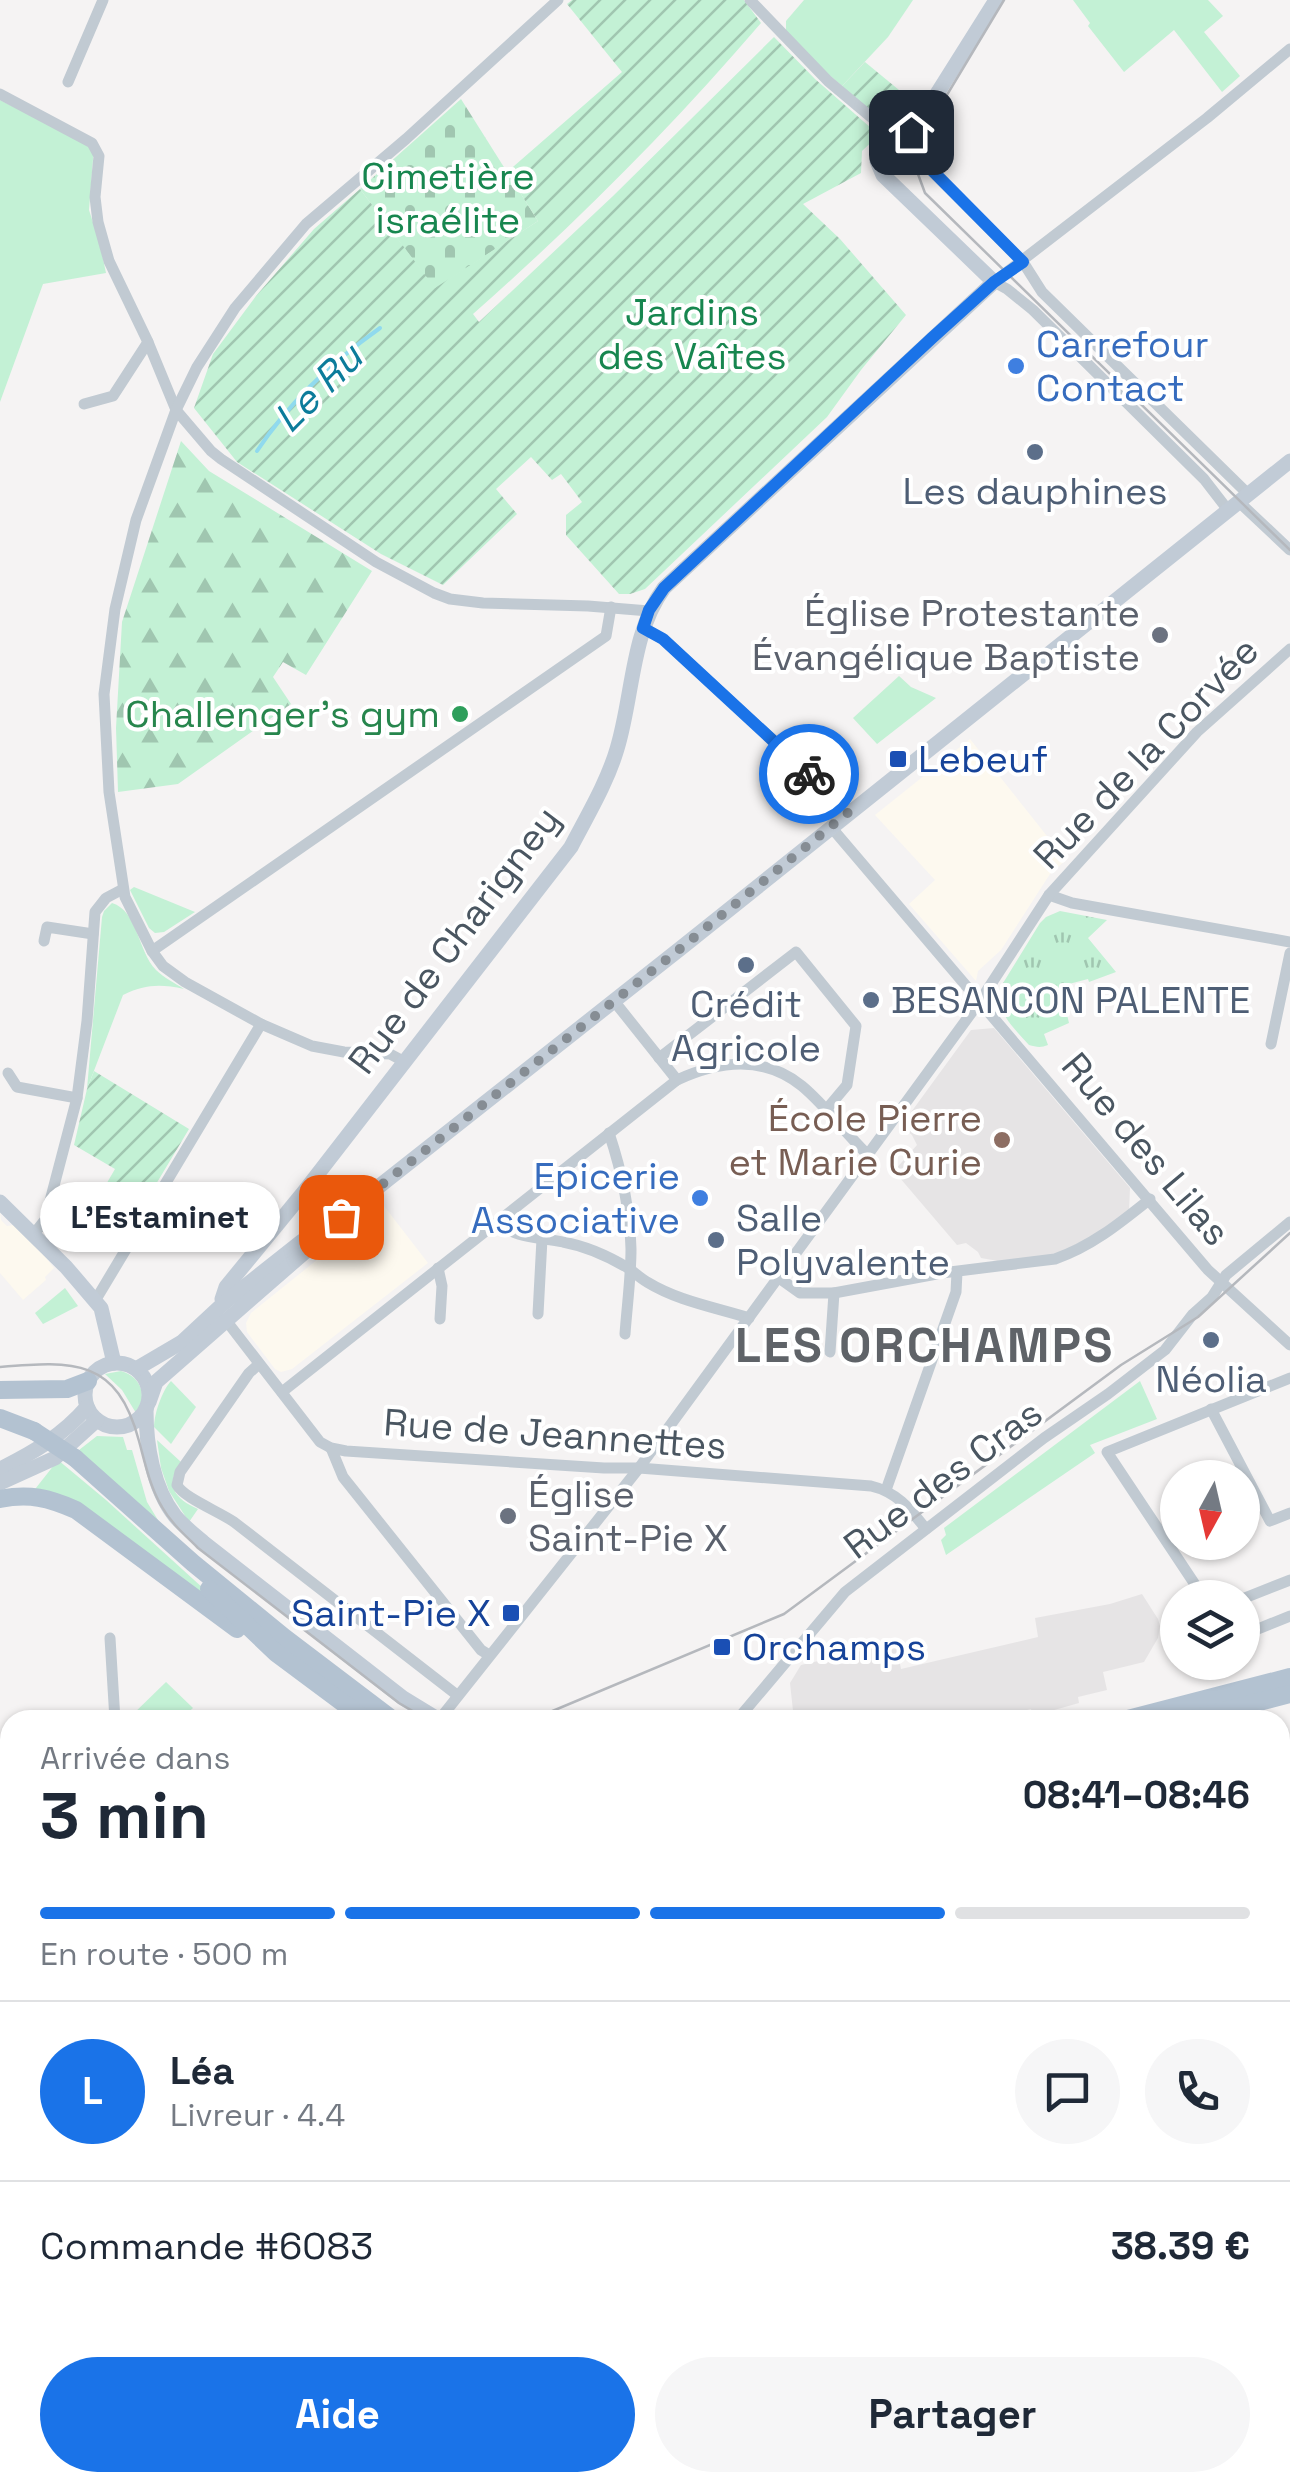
<!DOCTYPE html>
<html lang="fr">
<head>
<meta charset="utf-8">
<style>
	:root { --surface:#fff; --page:#f6f6f7; --text:#1f2937; --muted:#747a83; --line:#e0e1e3; --accent:#1a73e8 }
	body { margin:0; font-family:"Space Grotesk",sans-serif; background:var(--page); color:var(--text); height:100vh; display:flex; flex-direction:column; font-size:38px; white-space:nowrap }
	* { box-sizing:border-box; margin:0 }
	p { font-size:32px; color:var(--muted) }
	.icon { flex:none; width:55px; height:55px; fill:none; stroke:currentColor; stroke-width:2; stroke-linecap:round; stroke-linejoin:round }
	.map { position:relative; flex:1; overflow:hidden }
	.drawer { position:absolute; left:0px; top:1710px; width:1290px; height:782px; display:flex; flex-direction:column; background:var(--surface); border-radius:30px 30px 0 0; box-shadow:0 2px 8px #0004 }
	.drawer>* { flex:none }
	.needle { width:65px; rotate:188deg }
	.fabs { position:absolute; left:1160px; top:1460px; display:grid; gap:20px }
	.fabs a { display:grid; place-items:center; width:100px; height:100px; border-radius:50%; background:var(--surface); box-shadow:0 2px 8px #0004; font-size:50px }
	.pin { position:absolute; display:grid; place-items:center; width:85px; height:85px; color:#fff; margin:-42px; border-radius:20px; box-shadow:0 5px 15px #0006 }
	.courier { position:absolute; display:grid; place-items:center; width:100px; height:100px; margin:-50px; border:8px solid #1a73e8; border-radius:50%; background:#fff; color:#222; box-shadow:0 2px 12px #0007 }
	.bubble { position:absolute; height:70px; border-radius:35px; background:var(--surface); box-shadow:0 2px 8px #0004; font-size:32px; font-weight:700; line-height:70px; text-align:center }
	.overview em { font-style:normal; font-weight:700 }
	.overview div { display:flex; flex-direction:column-reverse }
	.overview { display:flex; align-items:center; justify-content:space-between; height:170px; padding:0 40px }
	h1 { font-size:65px; font-weight:700; line-height:75px }
	.bar { display:grid; grid-template-columns:repeat(4,1fr); gap:15px 10px; align-content:center; height:120px; padding:0 40px }
	.bar i { height:12px; border-radius:8px; background:var(--line) }
	.bar .current { background:var(--accent) }
	.bar p { grid-column:span 4 }
	.line { display:flex; align-items:center; gap:25px; padding:0 40px; border-top:2px solid var(--line) }
	.line div { flex:1 }
	.round { display:grid; place-items:center; flex:none; width:105px; height:105px; border-radius:52px; background:var(--page) }
	.primary-button { display:flex; gap:20px; margin-top:auto; padding:20px 40px }
	.primary-button a { flex:1; height:115px; border-radius:60px; background:var(--accent); color:#fff; font-size:40px; font-weight:700; line-height:115px; text-align:center }
	.primary-button a+a { background:var(--page); color:var(--text) }
	.map>svg:first-child { display:block }
	.commercial { fill:#fdf9ef }
	.education { fill:#e6e4e5 }
	.grass { fill:#c3f1d5 }
	.forest { fill:url(#forest-firs) }
	.cemetery { fill:url(#cemetery-stones) }
	.park { fill:url(#park-tufts) }
	.garden { fill:url(#garden-furrows) }
	.lines { fill:none; stroke-linecap:round; stroke-linejoin:round }
	.stream { stroke:#90daee; stroke-width:4 }
	.street { stroke:#c1cad2; stroke-width:11 }
	.secondary { stroke:#c1cbd6; stroke-width:15 }
	.primary { stroke:#b3c2d1; stroke-width:18 }
	.tram { stroke:#b5b8bd; stroke-width:2.5 }
	.primary-bridge { stroke:#b3c2d1; stroke-width:18 }
	.done { stroke:#868d94; stroke-width:10; stroke-dasharray:0 18 }
	.route { stroke:#1a73e8; stroke-width:12 }
	.shop-dot { fill:#3f7fe0; stroke:#fff; stroke-width:4 }
	.service-dot { fill:#5c6f8a; stroke:#fff; stroke-width:4 }
	.worship-dot { fill:#6b7280; stroke:#fff; stroke-width:4 }
	.leisure-dot { fill:#2e9e5b; stroke:#fff; stroke-width:4 }
	.transit-dot { fill:#1a4fb4; stroke:#fff; stroke-width:4 }
	.education-dot { fill:#8d6e63; stroke:#fff; stroke-width:4 }
	.labels { text-anchor:middle; dominant-baseline:central; stroke-width:8; stroke-linejoin:round; paint-order:stroke }
	.park-label { font-size:38px; fill:#17864f; stroke:#fff }
	.shop-label { font-size:38px; fill:#366cbe; stroke:#fff; text-anchor:start }
	.service-label { font-size:38px; fill:#4e5e75; stroke:#fff }
	.worship-label { font-size:38px; fill:#5b616d; stroke:#fff; text-anchor:end }
	.leisure-label { font-size:38px; fill:#27864d; stroke:#fff; text-anchor:end }
	.street-label { font-size:38px; fill:#4a5661; stroke:#fff }
	.transit-label { font-size:38px; fill:#164399; stroke:#fff; text-anchor:start }
	.education-label { font-size:38px; fill:#785e54; stroke:#fff; text-anchor:end }
	.water-label { font-size:40px; font-style:italic; fill:#0c7c9b; stroke:#fff }
	.district-label { font-size:48px; font-weight:bold; letter-spacing:2.5px; fill:#5f6368; stroke:#fff }
</style>
</head>
<body>
<div class="map">
<svg width="1290" height="2492" viewBox="0 0 1290 2492">
	<defs>
		<pattern id="forest-firs" width="22" height="20" patternUnits="userSpaceOnUse" patternTransform="scale(2.5)"><rect width="22" height="20" fill="#c3f1d5"/><path d="M5 1l3.5 6h-7zM16 11l3.5 6h-7z" fill="#a0c6b0"/></pattern>
		<pattern id="cemetery-stones" width="16" height="16" patternUnits="userSpaceOnUse" patternTransform="scale(2.5)"><rect width="16" height="16" fill="#c3f1d5"/><path d="M2 7V4a2 2 0 0 1 4 0v3zM10 15v-3a2 2 0 0 1 4 0v3z" fill="#a0c6b0"/></pattern>
		<pattern id="park-tufts" width="24" height="20" patternUnits="userSpaceOnUse" patternTransform="scale(2.5)"><rect width="24" height="20" fill="#c3f1d5"/><path d="M3 7l-1-3M5 7V3M7 7l1-3M15 17l-1-3M17 17v-4M19 17l1-3" fill="none" stroke="#a0c6b0"/></pattern>
		<pattern id="garden-furrows" width="10" height="10" patternUnits="userSpaceOnUse" patternTransform="scale(2.5)"><rect width="10" height="10" fill="#c3f1d5"/><path d="M-1 1l2-2M0 10L10 0M9 11l2-2" fill="none" stroke="#a0c6b0"/></pattern>
	</defs>
	<rect width="100%" height="100%" fill="#f5f3f3"/>
	<g class="commercial">
		<path d="M970 739 1066 860 1050 874 1001 950 978 971 976 981 909 904 935 880 875 815Z"/>
		<path d="M384 1206 428 1263 292 1369 281 1372 275 1369 247 1332 246 1323 251 1313Z"/>
		<path d="M0 1212 1 1220 7 1226 14 1225 40 1250 54 1268 45 1277 46 1280 23 1300 0 1273Z"/>
	</g>
	<g class="education">
		<path d="M994 1028 1130 1188 1129 1211 1105 1230 1055 1255 998 1261 981 1258 978 1252 966 1243 957 1245 894 1171 917 1145 912 1135 901 1126 971 1030Z"/>
		<path d="M1142 1594 1158 1619 1160 1626 1158 1638 1144 1662 1103 1672 1107 1690 1078 1697 1079 1703 1033 1716 1031 1709 987 1720H794L790 1683 801 1665 896 1643 901 1669 1038 1637 1035 1618 1110 1604Z"/>
		<path d="M669 2483H989L973 2492H672Z"/>
	</g>
	<g class="grass">
		<path d="M804 0H913L888 37 842 86 812 60 786 33V21Z"/>
		<path d="M1073 0H1208L1223 16 1204 32 1240 76 1222 92 1174 30 1124 72 1088 26 1090 23Z"/>
		<path d="M0 100 94 147 89 210 100 244 106 273 43 284 0 402Z"/>
		<path d="M899 676 911 687 936 698 877 744 853 718Z"/>
		<path d="M134 887 195 912 164 932 155 933 149 928 130 890Z"/>
		<path d="M112 903C138 911 138 952 156 970 164 978 175 983 184 989 161 984 145 984 123 995L87 1089 102 917 104 911Z"/>
		<path d="M65 1288 78 1306 43 1324 35 1313Z"/>
		<path d="M121 1371C141 1377 148 1395 136 1413L122 1390 105 1374Z"/>
		<path d="M171 1381 196 1407 171 1444 154 1427C154 1414 162 1391 171 1381Z"/>
		<path d="M1140 1381 1157 1419 1090 1445 1095 1453 946 1555 941 1540 946 1535 944 1528Z"/>
		<path d="M97 1436 123 1437 127 1450H132L147 1502 161 1525 79 1450Z"/>
		<path d="M157 1440 181 1462C164 1485 175 1499 198 1509L189 1522 169 1491 161 1468Z"/>
		<path d="M58 1460 106 1500 204 1589 199 1593 32 1493Z"/>
		<path d="M166 1682 193 1708 180 1720H127Z"/>
		<path d="M1290 2090V2460L1280 2462V2095Z"/>
		<path d="M989 2482 1242 2483 1223 2492H973Z"/>
	</g>
	<g class="forest">
		<path d="M181 441 209 471 372 571 306 675 283 662 273 677 291 704 178 784 118 792 116 728 122 622Z"/>
		<path d="M1094 2482 1206 2483 1210 2492H1094Z"/>
	</g>
	<path class="cemetery" d="M461 99 538 221 435 289 360 189Z"/>
	<path class="park" d="M1060 911 1107 920 1088 938 1116 972 1089 982 1088 979 1069 984V987L1061 989 1069 1023 1044 1034 1048 1045C1041 1048 1036 1047 1029 1045 1014 1028 995 1012 1000 988L1040 923 1046 917Z"/>
	<g class="garden">
		<path d="M572 0H744L761 23C672 127 576 223 473 314L479 322 613 196 774 37 815 79 879 135 862 151 861 173 803 204 840 239 906 315 861 370 827 417 645 589 630 594H619L566 535V515L582 502 561 474 552 480 531 457 496 489 517 514 443 585 381 554 237 462 194 408 213 354 256 296 314 229 360 189 435 288 538 221 507 172 622 72 567 4Z"/>
		<path d="M865 62 916 104 892 134 842 86Z"/>
		<path d="M94 1071 189 1129 131 1226 94 1205 115 1169 74 1145 87 1089Z"/>
	</g>
	<g class="lines">
		<path class="stream" d="M257 451C290 401 332 362 380 328"/>
		<g class="street">
			<path d="M750 0 828 81 896 138"/>
			<path d="M68 82 103 0"/>
			<path d="M0 94 92 143 99 156 95 197 98 222 109 261 148 342 176 410 211 451 221 459 376 562 434 593 450 599 483 603 588 606 649 611"/>
			<path d="M914 126 908 140V145L916 155 1023 262 1042 292 1248 494"/>
			<path d="M84 404 113 396 148 342"/>
			<path d="M1239 502 1290 550"/>
			<path d="M1228 510 1204 479 1033 310 1007 289 994 282 1207 118 1290 49"/>
			<path d="M643 628 663 639 850 811"/>
			<path d="M831 827 1208 1270 1290 1345"/>
			<path d="M1049 895 1072 903 1290 942"/>
			<path d="M44 941 47 927 93 934"/>
			<path d="M152 951 606 636 611 607"/>
			<path d="M614 1001 677 1080"/>
			<path d="M1271 1044 1290 953"/>
			<path d="M659 1058 796 952 856 1026 847 1085 826 1110"/>
			<path d="M405 1062 390 1054 344 1052 312 1046 261 1024 185 982 163 966 152 951 125 897 109 792 104 694 115 609 136 520 176 410 197 367 235 308 306 224 406 139 558 0"/>
			<path d="M8 1073 17 1087 77 1098"/>
			<path d="M609 1133C621 1169 630 1211 631 1249 631 1277 627 1306 625 1334"/>
			<path d="M498 1222C514 1239 541 1237 563 1242 585 1246 608 1256 628 1268 634 1272 640 1278 647 1282 678 1301 714 1307 749 1318"/>
			<path d="M34 1234 45 1220 77 1098 87 1021 95 912 106 898 123 889"/>
			<path d="M438 1268 442 1286 440 1319"/>
			<path d="M779 1278 800 1293H834L942 1273 1055 1259C1092 1246 1120 1223 1150 1199"/>
			<path d="M94 1299 98 1296 261 1024"/>
			<path d="M538 1314 542 1239"/>
			<path d="M225 1319 320 1442 331 1448 346 1451 604 1468H639L871 1486C897 1492 910 1509 926 1529"/>
			<path d="M830 1352 834 1293"/>
			<path d="M259 1364 249 1373 180 1472 177 1485C184 1498 218 1511 234 1522L457 1695"/>
			<path d="M282 1392 677 1080C718 1061 764 1055 802 1086 826 1106 845 1133 867 1154"/>
			<path d="M1211 1409 1270 1521 1290 1513"/>
			<path d="M331 1448 343 1477 481 1650 489 1655"/>
			<path d="M886 1490 956 1292 957 1272"/>
			<path d="M1204 1598 1107 1452 1290 1378"/>
			<path d="M1242 1599 1290 1580"/>
			<path d="M1253 1631 1290 1616"/>
			<path d="M110 1638 115 1720"/>
			<path d="M439 1720 639 1468 980 1001 1049 895 1197 732 1290 649"/>
			<path d="M737 1720 845 1592 1044 1438 1108 1394 1165 1350 1193 1314 1212 1297 1226 1275 1290 1222"/>
			<path d="M0 2234 10 2225"/>
			<path d="M398 2482 401 2492"/>
			<path d="M319 2492 326 2482"/>
		</g>
		<g class="secondary">
			<path d="M0 1202 66 1267 101 1308 114 1363"/>
			<path d="M224 1303 222 1299 226 1287 303 1193 571 847C587 816 607 783 617 749 633 697 631 633 664 588L994 282 883 175 877 161C886 140 908 132 923 116L996 0"/>
			<circle cx="117" cy="1395" r="32"/>
			<path d="M136 1369 182 1342 224 1303 302 1241"/>
			<path d="M149 1402 156 1382 306 1251 320 1233 681 948 1290 461"/>
			<path d="M146 1410C146 1445 153 1488 175 1516 183 1526 195 1535 204 1543L403 1698 439 1720"/>
			<path d="M0 1469C33 1453 63 1435 87 1407"/>
			<path d="M0 1483 55 1458 97 1420"/>
		</g>
		<g class="primary">
			<path d="M0 1390 67 1389 88 1381"/>
			<path d="M0 1418 34 1431"/>
			<path d="M75 1458 193 1563 285 1638 393 1720"/>
			<path d="M0 1499C29 1493 49 1498 76 1510L237 1629"/>
			<path d="M209 1589 276 1653 366 1720"/>
			<path d="M1124 1720 1290 1677"/>
			<path d="M1189 1720 1290 1694"/>
		</g>
		<g class="tram">
			<path d="M1004 0 921 138 915 166 925 193 1290 550"/>
			<path d="M0 1367C74 1361 117 1358 139 1441 145 1463 150 1487 162 1507 171 1523 185 1535 198 1548L399 1703 428 1720"/>
			<path d="M531 1720 784 1614 1121 1365 1198 1317 1290 1233"/>
		</g>
		<path class="primary-bridge" d="M34 1431 75 1458"/>
	</g>
	<g class="lines">
		<path class="done" d="M341 1217 681 948 850 811 809 774"/>
		<path class="route" d="M809 774 663 639 643 628 649 610 664 588 932 338 994 282 1023 262 908 146 911 132"/>
	</g>
	<g class="shop-dot">
		<circle cx="1016" cy="366" r="10"/>
		<circle cx="700" cy="1198" r="10"/>
	</g>
	<g class="service-dot">
		<circle cx="1035" cy="452" r="10"/>
		<circle cx="746" cy="965" r="10"/>
		<circle cx="871" cy="1000" r="10"/>
		<circle cx="716" cy="1240" r="10"/>
		<circle cx="1211" cy="1340" r="10"/>
	</g>
	<g class="worship-dot">
		<circle cx="1160" cy="635" r="10"/>
		<circle cx="508" cy="1516" r="10"/>
	</g>
	<circle class="leisure-dot" cx="460" cy="714" r="10"/>
	<g class="transit-dot">
		<rect x="888" y="749" width="20" height="20" rx="5"/>
		<rect x="501" y="1603" width="20" height="20" rx="5"/>
		<rect x="712" y="1637" width="20" height="20" rx="5"/>
	</g>
	<circle class="education-dot" cx="1002" cy="1140" r="10"/>
	<g class="labels">
		<g class="park-label">
			<text x="448" y="176">Cimetière<tspan x="448" dy="44">israélite</tspan></text>
			<text x="692" y="312">Jardins<tspan x="692" dy="44">des Vaîtes</tspan></text>
		</g>
		<g class="shop-label">
			<text x="1036" y="344">Carrefour<tspan x="1036" dy="44">Contact</tspan></text>
			<text x="680" y="1176" text-anchor="end">Epicerie<tspan x="680" dy="44">Associative</tspan></text>
		</g>
		<g class="service-label">
			<text x="1035" y="491">Les dauphines</text>
			<text x="891" y="1000" text-anchor="start">BESANCON PALENTE</text>
			<text x="746" y="1004">Crédit<tspan x="746" dy="44">Agricole</tspan></text>
			<text x="736" y="1218" text-anchor="start">Salle<tspan x="736" dy="44">Polyvalente</tspan></text>
			<text x="1211" y="1379">Néolia</text>
		</g>
		<g class="worship-label">
			<text x="1140" y="613">Église Protestante<tspan x="1140" dy="44">Évangélique Baptiste</tspan></text>
			<text x="528" y="1494" text-anchor="start">Église<tspan x="528" dy="44">Saint-Pie X</tspan></text>
		</g>
		<g class="leisure-label">
			<text x="440" y="714">Challenger's gym</text>
		</g>
		<g class="street-label">
			<text transform="translate(1146 753) rotate(-46)">Rue de la Corvée</text>
			<text transform="translate(454 940) rotate(-53)">Rue de Charigney</text>
			<text transform="translate(1146 1149) rotate(50)">Rue des Lilas</text>
			<text transform="translate(555 1434) rotate(4)">Rue de Jeannettes</text>
			<text transform="translate(943 1479) rotate(-37)">Rue des Cras</text>
		</g>
		<g class="transit-label">
			<text x="918" y="759">Lebeuf</text>
			<text x="491" y="1613" text-anchor="end">Saint-Pie X</text>
			<text x="742" y="1647">Orchamps</text>
		</g>
		<g class="education-label">
			<text x="982" y="1118">École Pierre<tspan x="982" dy="44">et Marie Curie</tspan></text>
		</g>
		<g class="water-label">
			<text transform="translate(318 388) rotate(-45)">Le Ru</text>
		</g>
		<g class="district-label">
			<text x="925" y="1345">LES ORCHAMPS</text>
		</g>
	</g>
</svg>
<div class="fabs">
<a><svg class="needle" viewBox="-14 -14 28 28"><path d="M0-13l5 13h-10z" fill="#e53935"/><path d="M0 13l5-13h-10z" fill="#747a83"/></svg></a>
<a><svg class="icon" aria-label="layers" viewBox="0 0 24 24"><path d="M12 4l9 5-9 5-9-5zM3 14l9 5 9-5"/></svg></a>
</div>
<div class="pin" style="left:341px;top:1217px;background:#ea580c"><svg class="icon" aria-label="bag" viewBox="0 0 24 24"><path d="M5 8h14l-1 12H6zM9 8a3 3 0 0 1 6 0"/></svg></div>
<div class="pin" style="left:911px;top:132px;background:#1f2937"><svg class="icon" aria-label="home" viewBox="0 0 24 24"><path d="M3 11l9-7 9 7M6 9v11h12V9"/></svg></div>
<div class="courier" style="left:809px;top:774px"><svg class="icon" aria-label="bike" viewBox="0 0 24 24"><circle cx="6" cy="16" r="4"/><circle cx="18" cy="16" r="4"/><path d="M6 16l4-8h5l3 8M10 8l3 8H6M13 5h3"/></svg></div>
<div class="bubble" style="left:40px;top:1182px;width:240px">L'Estaminet</div>
<section class="drawer">
<div class="overview"><div><h1>3 min</h1><p>Arrivée dans</p></div><em>08:41–08:46</em></div>
<div class="bar"><i class="current"></i><i class="current"></i><i class="current"></i><i></i><p>En route · 500 m</p></div>
<div class="line" style="height:180px"><b class="round" style="background:var(--accent);color:#fff">L</b><div><b>Léa</b><p>Livreur · 4.4</p></div><a class="round"><svg class="icon" aria-label="chat" viewBox="0 0 24 24"><path d="M4 5h16v11H9l-5 4z"/></svg></a><a class="round"><svg class="icon" aria-label="phone" viewBox="0 0 24 24"><path d="M5 4h4l2 5-3 2q2 4 5 5l2-3 5 2v4C11 20 4 13 5 4z"/></svg></a></div>
<div class="line" style="height:130px"><div>Commande #6083</div><b>38.39 €</b></div>
<div class="primary-button"><a>Aide</a><a>Partager</a></div>
</section>
</div>
</body>
</html>
